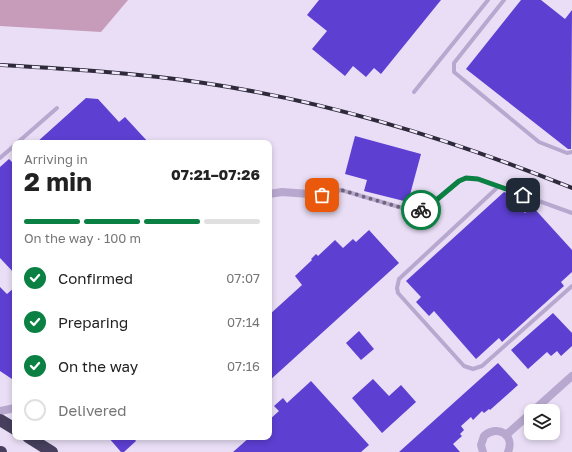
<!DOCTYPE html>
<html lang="en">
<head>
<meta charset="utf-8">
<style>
	:root { --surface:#fff; --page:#f2f2f2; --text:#222; --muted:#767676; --line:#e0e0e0; --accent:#0b8043 }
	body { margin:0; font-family:"Golos Text",sans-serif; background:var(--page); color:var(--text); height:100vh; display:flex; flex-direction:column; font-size:15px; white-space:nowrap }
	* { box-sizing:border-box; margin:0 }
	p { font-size:13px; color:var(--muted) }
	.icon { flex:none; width:22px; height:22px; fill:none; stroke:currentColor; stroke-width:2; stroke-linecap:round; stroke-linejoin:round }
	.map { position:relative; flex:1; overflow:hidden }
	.panel { position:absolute; left:12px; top:140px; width:260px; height:300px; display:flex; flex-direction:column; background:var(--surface); border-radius:8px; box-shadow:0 2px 6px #0003 }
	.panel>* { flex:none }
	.buttons { position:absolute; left:524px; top:404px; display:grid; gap:8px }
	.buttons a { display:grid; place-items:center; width:36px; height:36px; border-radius:8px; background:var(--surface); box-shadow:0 2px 6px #0003; font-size:20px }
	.pin { position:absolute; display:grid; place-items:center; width:34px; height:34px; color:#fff; margin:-17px; border-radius:8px; box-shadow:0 2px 6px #0006 }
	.courier { position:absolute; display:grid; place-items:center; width:40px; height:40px; margin:-20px; border:3px solid #0b8043; border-radius:50%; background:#fff; color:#222; box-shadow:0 1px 5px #0007 }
	.summary em { font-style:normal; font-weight:700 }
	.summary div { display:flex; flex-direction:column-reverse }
	.summary { display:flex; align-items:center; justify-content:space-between; height:68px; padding:0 12px }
	h1 { font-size:26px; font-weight:700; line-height:30px }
	.bar { display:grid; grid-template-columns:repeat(4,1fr); gap:6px 4px; align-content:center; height:48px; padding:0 12px }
	.bar i { height:5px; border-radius:3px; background:var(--line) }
	.bar .current { background:var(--accent) }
	.bar p { grid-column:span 4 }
	ol { padding:0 12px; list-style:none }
	li { display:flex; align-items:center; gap:12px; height:44px }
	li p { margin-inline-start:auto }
	li .icon { padding:4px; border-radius:50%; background:var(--accent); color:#fff; stroke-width:4 }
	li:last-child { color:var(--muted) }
	li i { width:22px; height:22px; border:2px solid var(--line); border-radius:50% }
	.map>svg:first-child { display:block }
	.green { fill:#c69cba }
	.building { fill:#5d3fd2 }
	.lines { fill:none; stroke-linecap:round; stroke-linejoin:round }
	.lane { stroke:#b8a8cf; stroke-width:4 }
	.street { stroke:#b8a8cf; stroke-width:8 }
	.highway { stroke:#473f5d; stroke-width:12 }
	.rail-casing { stroke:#2e293b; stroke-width:4 }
	.rail { stroke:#f3ebfc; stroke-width:2.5; stroke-dasharray:8; stroke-linecap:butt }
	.done { stroke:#6f687c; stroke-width:4; stroke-dasharray:0 7.2 }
	.route { stroke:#0b8043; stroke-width:5 }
</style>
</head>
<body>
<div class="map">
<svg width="572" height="452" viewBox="0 0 572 452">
	<rect width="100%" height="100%" fill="#e9def5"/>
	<path class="green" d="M0 0H128L101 32 0 26Z"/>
	<g class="building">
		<path d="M319 0H441L381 74 374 68 366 77 353 66 345 76 312 49 327 31 307 15Z"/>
		<path d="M521 0H541L565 19 572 10 571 149H568L466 69Z"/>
		<path d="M86 98 98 99 119 122 125 117 149 143H36Z"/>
		<path d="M355 136 421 154 408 202 364 191 367 180 345 174Z"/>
		<path d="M9 159 15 165V274L0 258V167Z"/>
		<path d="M504 192 507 193 525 213 532 206 572 250V272L561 282 564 286 502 342 499 338 476 359 434 311 429 316 416 302 421 297 406 281Z"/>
		<path d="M369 230 399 263 269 381V315L302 285 295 276 312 260 311 259 316 254 318 256 335 240 343 248 353 239 356 242Z"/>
		<path d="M0 287 7 294 15 287V381L0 371Z"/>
		<path d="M553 313 572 333V346L561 356 557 351 551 356 547 352 528 369 511 350Z"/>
		<path d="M359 331 374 349 361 360 346 343Z"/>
		<path d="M498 363 518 385 490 410 489 409 484 413 482 411 473 420 471 417 461 426 464 430 460 434 462 436 453 444 460 452H399Z"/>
		<path d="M373 379 389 396 401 385 416 402 382 433 352 398Z"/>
		<path d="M311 381 369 445 361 452H233L250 437H269V420L279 411 274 406 283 398 287 403Z"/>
		<path d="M108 437H133L136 441 124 452H121Z"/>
	</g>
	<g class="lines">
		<g class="lane">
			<path d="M504 0 454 63V72L539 142 567 153 572 152"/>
			<path d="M414 92 488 0"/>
			<path d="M17 143 57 108"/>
			<path d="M0 158 15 145"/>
			<path d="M499 186 399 279 397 288 398 293 464 366 473 369 482 366 572 286"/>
			<path d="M323 195 341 190 416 212 428 207 459 181 466 178 478 179 572 213"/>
		</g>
		<g class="street">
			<path d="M269 194 282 192 323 195"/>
			<path d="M0 411 15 408"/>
			<path d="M533 411 572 376"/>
			<path d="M506 435 531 413"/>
			<path d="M483 452 481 445 484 436C498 424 515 435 508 452"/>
		</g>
		<g class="highway">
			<path d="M0 420 15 429"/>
			<path d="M28 437 52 452"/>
			<path d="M0 452H1"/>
		</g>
		<defs>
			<path id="rail" d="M0 65C68 69 137 73 204 83 331 102 453 140 572 188"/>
		</defs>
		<use href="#rail" class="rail-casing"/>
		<use href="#rail" class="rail"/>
	</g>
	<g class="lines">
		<path class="done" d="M322 195 341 190 416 212 421 210"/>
		<path class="route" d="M421 210 428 207 459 181 466 178 478 179 523 195"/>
	</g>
</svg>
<div class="buttons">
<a><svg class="icon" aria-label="layers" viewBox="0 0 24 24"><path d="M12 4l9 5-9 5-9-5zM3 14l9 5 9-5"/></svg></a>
</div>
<div class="pin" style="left:322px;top:195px;background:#ea580c"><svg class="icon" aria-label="bag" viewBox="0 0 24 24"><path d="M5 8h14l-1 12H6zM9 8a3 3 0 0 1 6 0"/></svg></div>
<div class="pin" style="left:523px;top:195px;background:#1f2937"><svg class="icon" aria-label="home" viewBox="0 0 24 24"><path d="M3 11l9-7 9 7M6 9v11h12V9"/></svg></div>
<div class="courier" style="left:421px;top:210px"><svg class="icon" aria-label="bike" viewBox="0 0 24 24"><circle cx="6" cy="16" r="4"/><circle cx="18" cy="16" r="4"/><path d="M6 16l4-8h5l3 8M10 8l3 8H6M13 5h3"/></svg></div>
<section class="panel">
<div class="summary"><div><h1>2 min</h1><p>Arriving in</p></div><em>07:21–07:26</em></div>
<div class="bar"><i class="current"></i><i class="current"></i><i class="current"></i><i></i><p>On the way · 100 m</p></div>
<ol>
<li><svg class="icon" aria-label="check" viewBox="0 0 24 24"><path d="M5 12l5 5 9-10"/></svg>Confirmed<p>07:07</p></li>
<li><svg class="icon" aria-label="check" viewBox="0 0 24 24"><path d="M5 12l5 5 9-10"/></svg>Preparing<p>07:14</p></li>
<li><svg class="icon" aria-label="check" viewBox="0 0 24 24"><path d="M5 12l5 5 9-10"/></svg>On the way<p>07:16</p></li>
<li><i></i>Delivered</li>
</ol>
</section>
</div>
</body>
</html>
